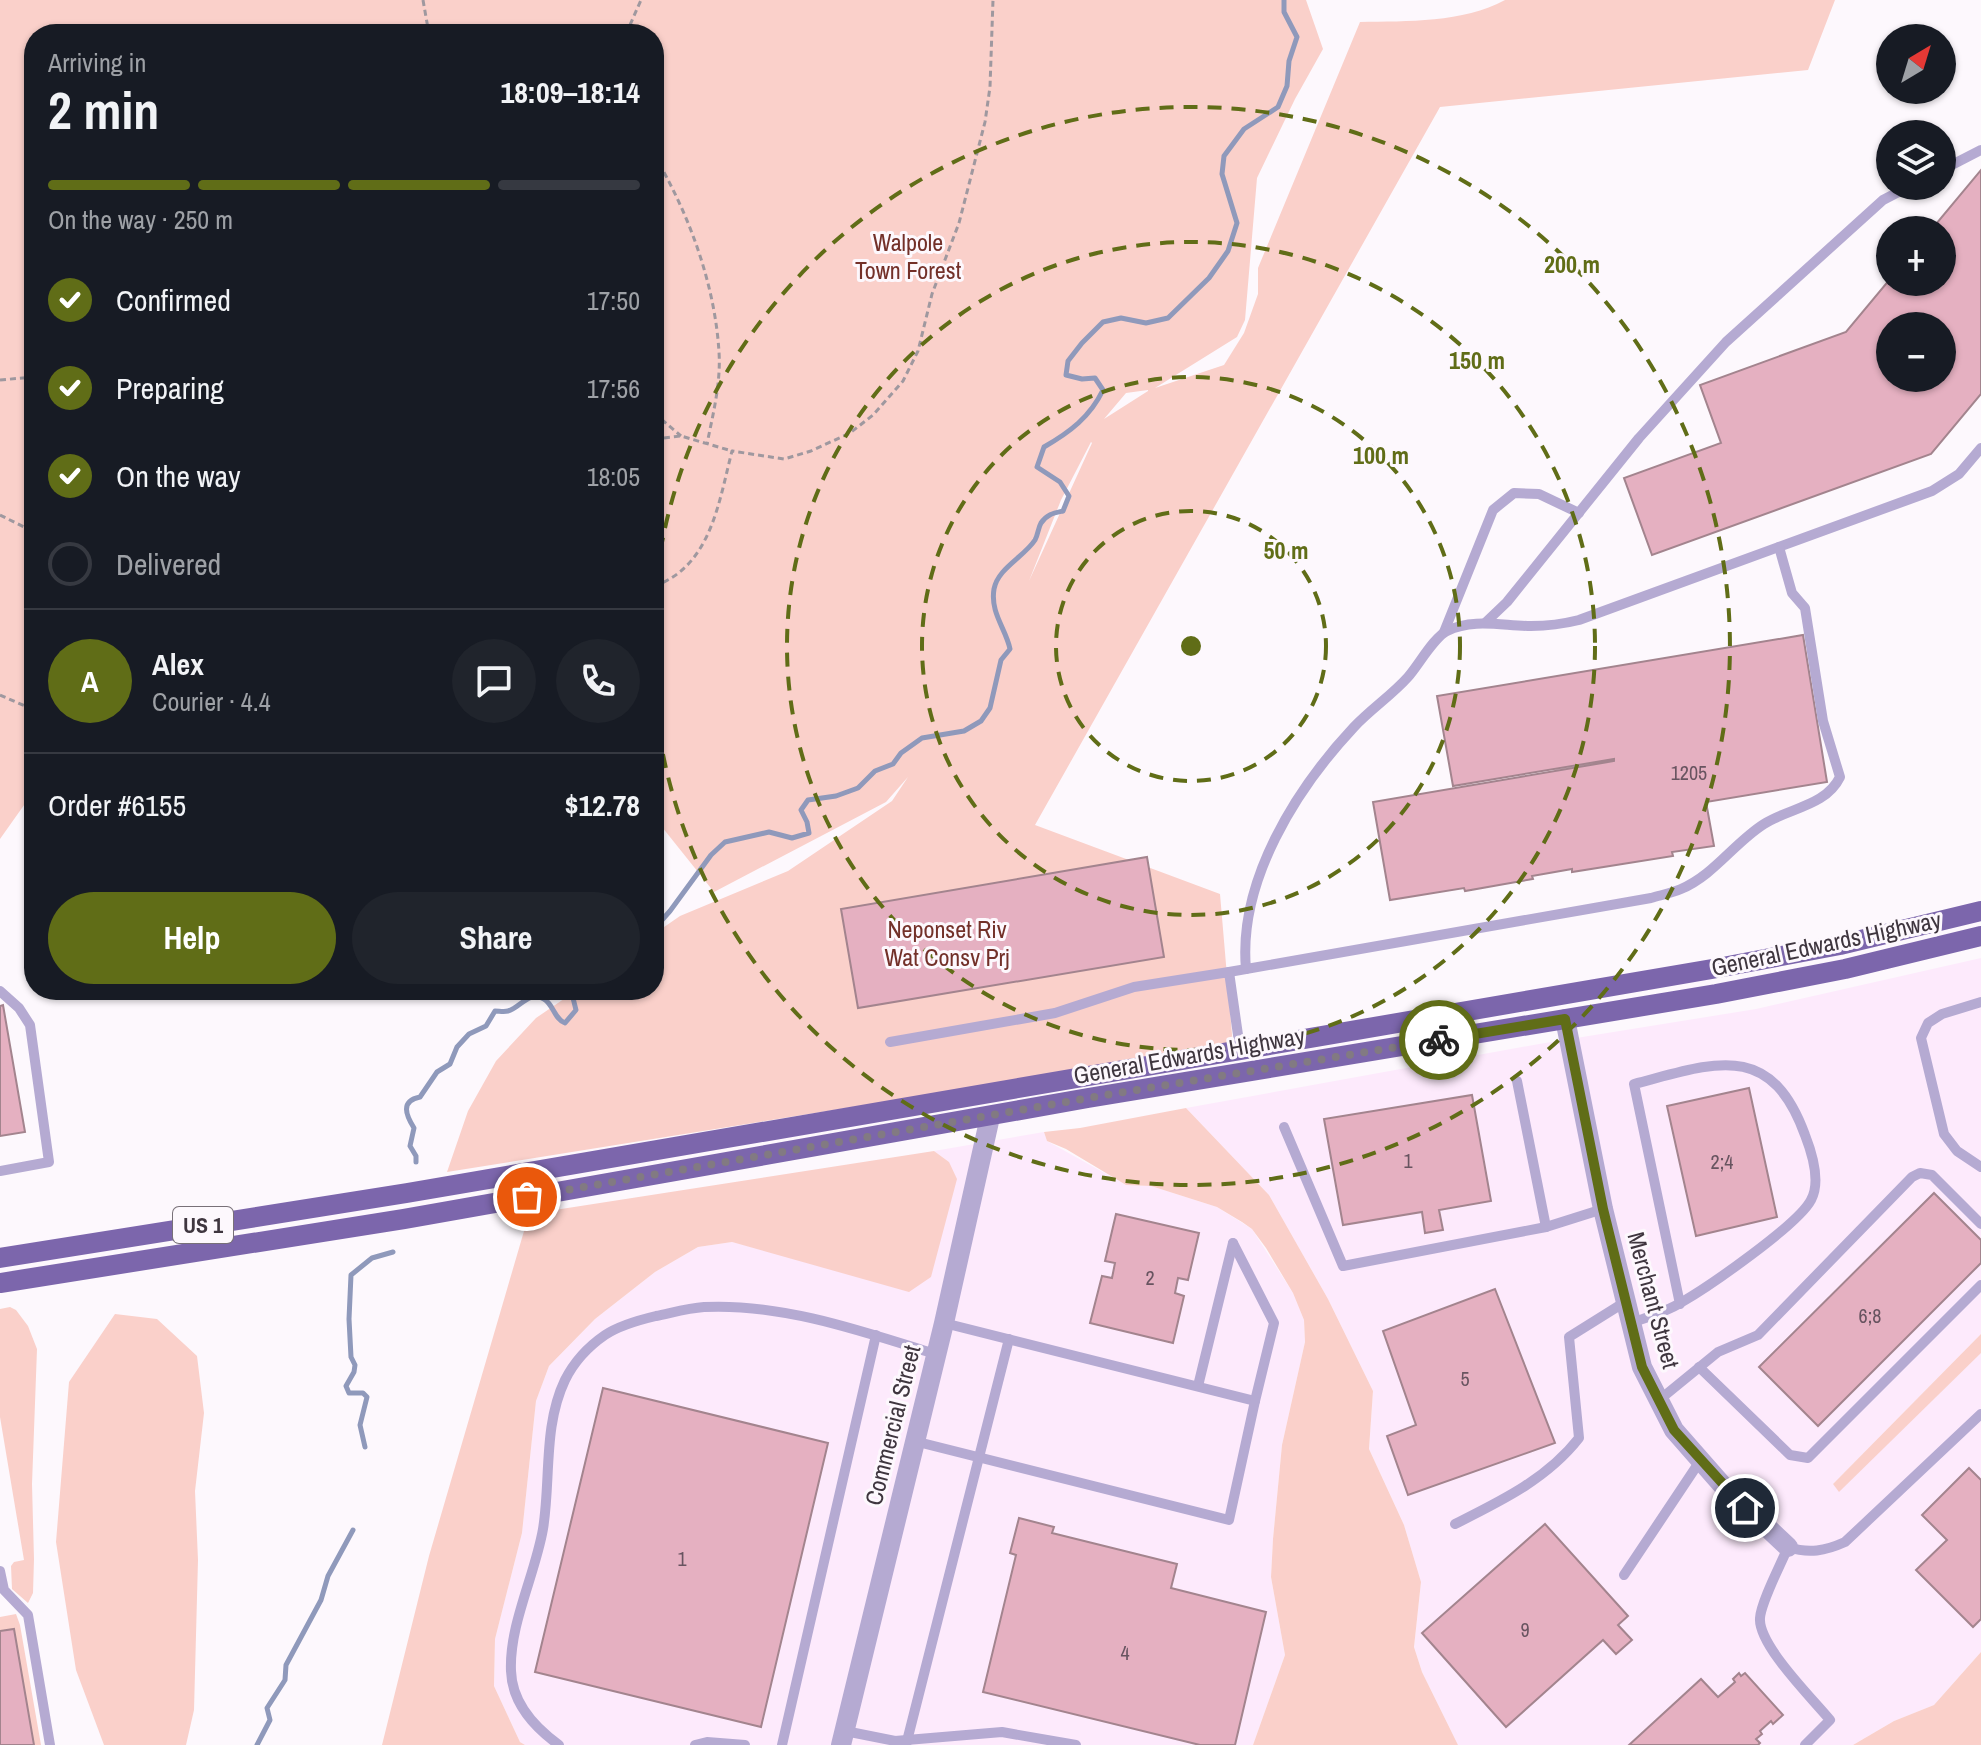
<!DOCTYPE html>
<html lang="en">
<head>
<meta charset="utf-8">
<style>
	:root { --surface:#171b24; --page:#20242c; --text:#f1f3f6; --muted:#9ea1a6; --line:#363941; --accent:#606d17 }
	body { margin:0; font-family:"Archivo Narrow",sans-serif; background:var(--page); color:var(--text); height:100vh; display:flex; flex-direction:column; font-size:30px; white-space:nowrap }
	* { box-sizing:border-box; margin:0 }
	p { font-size:26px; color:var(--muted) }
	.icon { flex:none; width:44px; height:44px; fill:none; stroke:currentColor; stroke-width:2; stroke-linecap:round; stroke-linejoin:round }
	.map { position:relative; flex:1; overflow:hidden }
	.sheet { position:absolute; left:24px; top:24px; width:640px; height:976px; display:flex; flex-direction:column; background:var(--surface); border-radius:32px; box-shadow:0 2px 6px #0004 }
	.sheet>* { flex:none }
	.needle { width:52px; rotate:38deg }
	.fabs { position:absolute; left:1876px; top:24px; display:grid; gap:16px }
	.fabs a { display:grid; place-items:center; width:80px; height:80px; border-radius:50%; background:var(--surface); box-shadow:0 2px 6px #0004; font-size:40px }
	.pin { position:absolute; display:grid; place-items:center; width:68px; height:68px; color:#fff; margin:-34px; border:4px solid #fff; border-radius:50%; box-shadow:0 2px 8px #0007 }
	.courier { position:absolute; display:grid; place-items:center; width:80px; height:80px; margin:-40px; border:6px solid #606d17; border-radius:50%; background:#fff; color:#222; box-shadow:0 2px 10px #0007 }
	.head em { font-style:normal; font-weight:800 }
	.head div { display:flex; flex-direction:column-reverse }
	.head { display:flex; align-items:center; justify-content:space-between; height:136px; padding:0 24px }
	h1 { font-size:52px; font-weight:800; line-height:60px }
	.bar { display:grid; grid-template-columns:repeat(4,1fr); gap:12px 8px; align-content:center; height:96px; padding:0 24px }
	.bar i { height:10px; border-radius:6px; background:var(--line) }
	.bar .active { background:var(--accent) }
	.bar p { grid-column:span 4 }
	.line { display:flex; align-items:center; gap:20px; padding:0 24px; border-top:2px solid var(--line) }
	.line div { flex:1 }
	.round { display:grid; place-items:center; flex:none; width:84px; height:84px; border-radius:42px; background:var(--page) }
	ol { padding:0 24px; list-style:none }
	li { display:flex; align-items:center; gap:24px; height:88px }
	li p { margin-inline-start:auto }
	li .icon { padding:8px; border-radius:50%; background:var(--accent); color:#fff; stroke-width:4 }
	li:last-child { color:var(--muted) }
	li i { width:44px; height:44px; border:4px solid var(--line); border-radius:50% }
	.primary-button { display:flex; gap:16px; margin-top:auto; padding:16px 24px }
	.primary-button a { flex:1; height:92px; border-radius:48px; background:var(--accent); color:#fff; font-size:32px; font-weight:800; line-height:92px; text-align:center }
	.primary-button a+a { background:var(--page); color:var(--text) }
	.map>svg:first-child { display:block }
	.built { fill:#fdeafc }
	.green { fill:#fad0ca; fill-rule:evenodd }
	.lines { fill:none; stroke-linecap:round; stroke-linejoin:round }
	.stream { stroke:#8f99bb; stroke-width:5 }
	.building { fill:#e5b0c1; stroke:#a3848e; stroke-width:2; fill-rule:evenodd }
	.path { stroke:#9f989f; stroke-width:3; stroke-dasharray:6 4; stroke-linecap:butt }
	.service { stroke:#b5aad2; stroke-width:10 }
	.minor { stroke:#b5aad2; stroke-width:20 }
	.primary { stroke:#7c66ac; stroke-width:20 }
	.done { stroke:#827a82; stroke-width:8; stroke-dasharray:0 14.4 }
	.route { stroke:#606d17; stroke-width:10 }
	.ring { fill:none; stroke:#606d17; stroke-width:4; stroke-dasharray:14 10 }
	.labels { text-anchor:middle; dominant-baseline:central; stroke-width:6; stroke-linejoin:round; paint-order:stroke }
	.number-label { font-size:20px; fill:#685460 }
	.shield { fill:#fdf8fd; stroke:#787078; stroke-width:2 }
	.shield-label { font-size:22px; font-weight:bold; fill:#3f363f }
	.park-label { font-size:24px; fill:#733029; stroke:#fdf8fd }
	.street-label { font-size:24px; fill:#3f363f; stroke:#fdf8fd }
	.centre { fill:#606d17; stroke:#fdf8fd; stroke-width:4 }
	.ring-label { font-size:24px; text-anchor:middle; font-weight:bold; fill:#606d17; stroke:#fdf8fd; stroke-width:6; stroke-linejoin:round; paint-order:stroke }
</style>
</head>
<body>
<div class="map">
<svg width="1981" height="1745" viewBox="0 0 1981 1745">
	<rect width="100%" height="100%" fill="#fdf8fd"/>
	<g class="built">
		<path d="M1981 958V1334L1833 1484 1839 1491 1981 1353V1652L1934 1705 1894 1721 1853 1745H1458L1422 1672 1414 1647 1421 1582 1404 1525 1369 1449 1373 1391 1328 1299 1269 1195 1186 1108 1539 1044 1756 1009Z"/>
		<path d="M1044 1132 1047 1141 1126 1185 1151 1186 1217 1207 1252 1229 1293 1293 1304 1320 1305 1342 1282 1445 1273 1539 1271 1577 1285 1655 1253 1745H525L520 1742 494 1686 495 1639 522 1533 536 1401 549 1366 595 1319 655 1272 698 1247 732 1242 798 1259 949 1162 934 1151Z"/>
	</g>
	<g class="green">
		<path d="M0 0H1306L1323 49 1295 99 1257 178 1245 320 1237 337 1155 388 1224 365 1244 333 1258 294V268L1360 22C1407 21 1463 23 1505 0H1835L1808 70 1440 107 1035 825 1220 894 1233 1046 447 1172 468 1111 496 1061 536 1018 577 990H654V934L680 916 788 871 892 801 908 777 886 802 714 892 654 817V34H34V791L0 839ZM1148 390V391L1104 419 1126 393ZM1091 442 1092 443 1029 581 1061 500Z"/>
		<path d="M1186 1108 1269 1195 1328 1299 1373 1391 1369 1449 1404 1525 1421 1582 1414 1647 1422 1672 1458 1745H1253L1285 1655 1271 1577 1273 1539 1282 1445 1305 1342 1304 1320 1293 1293 1266 1248 1252 1229 1242 1222 1217 1207 1151 1186 1126 1185 1066 1149 1047 1141 1044 1132 1080 1128Z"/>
		<path d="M934 1151 949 1162 957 1179 931 1277 909 1292 732 1242 698 1247 655 1272 595 1319 549 1366 536 1401 522 1533 495 1639 494 1686 520 1742 525 1745H382L429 1556 529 1214Z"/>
		<path d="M10 1307 16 1310 28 1326 37 1349 32 1484 34 1559 33 1593 28 1603 12 1589 11 1566 14 1562 24 1560 0 1417V1309Z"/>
		<path d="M115 1314 157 1319 197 1356 204 1413 195 1491 198 1560 194 1710 186 1745H104L76 1670 56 1542 69 1382Z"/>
		<path d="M1981 1334V1353L1839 1492 1833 1484Z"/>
		<path d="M16 1614 20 1625 41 1745H34L14 1629 0 1631V1617Z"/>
		<path d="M1981 1652V1745H1853L1894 1721 1934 1705Z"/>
	</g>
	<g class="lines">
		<g class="stream">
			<path d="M654 929 670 911 711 855 725 842 769 832 792 838 809 833 807 822 801 810 808 800 836 796 858 788 875 771 893 764 901 753 922 738 964 731 981 721 990 708 1001 660 1010 649C1006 629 990 613 994 589 998 568 1024 557 1035 540 1038 535 1038 528 1041 523 1047 514 1054 513 1063 511L1069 496 1060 482 1037 467 1044 447C1070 432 1090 417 1103 390L1095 378 1082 379 1066 375 1068 361 1082 343 1103 322 1121 318 1146 323 1168 318 1209 278 1228 251 1237 223 1222 174 1224 156 1244 129 1278 107 1287 86 1289 61 1297 37 1284 12V0"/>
			<path d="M416 1162V1156L410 1146 414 1128C406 1115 400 1101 420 1097L437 1072 450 1064 457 1047 469 1034 486 1026 495 1011C499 1011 504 1012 508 1011 520 1008 529 990 544 999 554 1005 554 1019 565 1023L576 1010 571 990"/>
			<path d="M365 1447 360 1425 367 1397 363 1393H349L346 1386 354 1372 355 1365 351 1357 349 1319 351 1275 372 1258 393 1252"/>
			<path d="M257 1745 270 1720 267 1708 285 1680 286 1665 321 1600 328 1576 353 1530"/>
		</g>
	</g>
	<g class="building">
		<path d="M1981 170V394L1931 454 1652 555 1624 478 1721 443 1700 385 1846 332 1890 279V282H1942V230H1931ZM1890 326H1942V378H1890Z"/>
		<path d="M1803 635 1827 782 1706 802 1714 846 1672 852 1673 856 1572 872V869L1532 876 1533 879 1465 891 1464 888 1390 900 1373 802 1614 761V759L1453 786 1437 696Z"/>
		<path d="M1147 857 1164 957 858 1008 841 909Z"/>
		<path d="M3 1005 25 1132 0 1136V1006Z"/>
		<path d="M1749 1088 1777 1217 1696 1236 1667 1106Z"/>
		<path d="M1472 1095 1491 1201 1439 1210 1443 1230 1425 1233 1422 1212 1343 1225 1324 1119Z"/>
		<path d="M1934 1193 1981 1240V1263L1818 1426 1759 1367Z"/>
		<path d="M1116 1214 1199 1233 1188 1280 1178 1278 1175 1293 1184 1296 1173 1343 1090 1323 1102 1276 1112 1278 1115 1263 1105 1261Z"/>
		<path d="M1495 1289 1555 1443 1408 1495 1387 1436 1416 1425 1383 1331Z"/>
		<path d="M603 1388 828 1443 761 1727 535 1672Z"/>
		<path d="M1969 1468 1981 1480V1619L1973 1627 1916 1570 1947 1540 1922 1515Z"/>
		<path d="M1019 1518 1054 1527 1052 1533 1177 1564 1171 1588 1266 1612 1235 1745H1200L983 1692 1016 1555 1010 1553Z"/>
		<path d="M1545 1524 1628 1616 1618 1625 1632 1640 1616 1654 1603 1640 1506 1727 1422 1633Z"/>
		<path d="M14 1629 34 1745H0V1631Z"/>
		<path d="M1739 1673 1741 1676 1745 1673 1783 1715 1773 1724 1771 1721 1760 1731 1762 1734 1756 1739 1760 1743 1758 1745H1629L1701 1679 1718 1697 1735 1682 1733 1679Z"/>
	</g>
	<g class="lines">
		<g class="path">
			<path d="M423 0 429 34"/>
			<path d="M626 34 641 0"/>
			<path d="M654 155C689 213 715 285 719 352 721 383 713 414 707 444"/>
			<path d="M0 380 34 377"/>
			<path d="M654 413 681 436"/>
			<path d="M654 439 681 436 732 451"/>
			<path d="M0 515 34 532"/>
			<path d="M654 586C711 567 719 501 732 451L784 459 811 451 850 433 873 415 903 381 918 351 932 294 959 223 985 122 990 87 993 0"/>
			<path d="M0 695 34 710"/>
		</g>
		<g class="service">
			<path d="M1942 170 1981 150"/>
			<path d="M1485 623 1507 602 1639 438 1726 342 1883 200 1910 186"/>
			<path d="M1444 632 1493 510 1514 493 1539 494 1579 513"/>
			<path d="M1246 969C1238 881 1296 789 1354 727 1371 709 1392 695 1408 677 1418 666 1434 637 1447 631 1473 618 1503 626 1531 626 1548 626 1563 624 1579 620L1932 491 1959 474 1981 448"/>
			<path d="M1229 972 1651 898C1661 895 1672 893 1681 889 1714 875 1734 843 1764 824 1789 808 1826 806 1840 777L1823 721 1805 608 1792 593 1779 547"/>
			<path d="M0 991 19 1008 30 1025 49 1162 0 1171"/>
			<path d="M1981 1002 1942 1014 1928 1023 1921 1038 1944 1134 1957 1151 1981 1167"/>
			<path d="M890 1042 1055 1013 1134 987 1229 972 1240 1049"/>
			<path d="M1517 1081 1546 1227"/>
			<path d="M1284 1127 1343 1266 1546 1227 1603 1209"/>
			<path d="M944 1323 1255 1401 1274 1323 1233 1243"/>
			<path d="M1631 1323C1648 1317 1666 1312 1682 1302 1708 1287 1798 1225 1811 1200 1821 1182 1812 1153 1805 1135 1770 1038 1712 1064 1634 1084L1680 1304"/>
			<path d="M1699 1367 1790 1455 1808 1458 1981 1285"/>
			<path d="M1198 1386 1233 1243"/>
			<path d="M1658 1401 1718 1352 1758 1335 1912 1177 1920 1173 1932 1175 1981 1224"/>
			<path d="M914 1441 1229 1520 1255 1401"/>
			<path d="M1455 1524C1501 1501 1547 1479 1579 1438L1569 1337 1625 1302"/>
			<path d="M0 1571 4 1590 28 1615 50 1745"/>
			<path d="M1624 1575 1700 1461"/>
			<path d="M845 1731 895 1741 1002 1732 1076 1745"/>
			<path d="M559 1745C534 1727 512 1703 511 1671 509 1625 535 1575 543 1529 551 1480 543 1426 565 1380 574 1362 589 1346 605 1335 620 1325 639 1320 656 1316 671 1313 688 1308 704 1307 781 1303 862 1331 935 1354"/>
			<path d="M695 1745 707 1742 745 1745"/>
			<path d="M782 1745 876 1335"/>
			<path d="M906 1745 1009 1339"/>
			<path d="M1805 1745 1830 1720C1812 1698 1758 1645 1760 1618 1761 1602 1781 1564 1788 1547 1809 1554 1825 1551 1845 1542L1981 1414"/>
		</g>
		<g class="minor">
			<path d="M1565 1019 1603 1209 1642 1367 1674 1430 1724 1487 1788 1547"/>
			<path d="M841 1745 944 1323 990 1117"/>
		</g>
		<g class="primary">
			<path d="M0 1258 407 1193 1712 969 1840 945 1981 911"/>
			<path d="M0 1283 404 1219 1088 1098 1716 994 1845 969 1981 936"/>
		</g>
	</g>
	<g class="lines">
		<path class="done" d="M527 1197 1088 1098 1439 1040"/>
		<path class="route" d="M1439 1040 1565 1019 1603 1209 1642 1367 1674 1430 1745 1508"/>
	</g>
	<g class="ring">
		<circle cx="1191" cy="646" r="135"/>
		<circle cx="1191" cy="646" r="269"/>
		<circle cx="1191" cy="646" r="404"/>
		<path d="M654 599A539 539 0 1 1 654 693"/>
	</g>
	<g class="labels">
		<g class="number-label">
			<text x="1689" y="772">1205</text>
			<text x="1408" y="1160">1</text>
			<text x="1722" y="1161">2;4</text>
			<text x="1150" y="1277">2</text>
			<text x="1870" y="1315">6;8</text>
			<text x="1465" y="1378">5</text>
			<text x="682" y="1558">1</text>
			<text x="1525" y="1629">9</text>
			<text x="1125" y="1652">4</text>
		</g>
		<rect class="shield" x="173" y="1207" width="60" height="36" rx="6"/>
		<g class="shield-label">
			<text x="203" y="1225">US 1</text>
		</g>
		<g class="park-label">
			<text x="908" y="242">Walpole<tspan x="908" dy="28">Town Forest</tspan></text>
			<text x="947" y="929">Neponset Riv<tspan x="947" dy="28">Wat Consv Prj</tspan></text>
		</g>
		<g class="street-label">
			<text transform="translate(1826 943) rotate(-12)">General Edwards Highway</text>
			<text transform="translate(1189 1055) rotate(-10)">General Edwards Highway</text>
			<text transform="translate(1654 1300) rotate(75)">Merchant Street</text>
			<text transform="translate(892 1425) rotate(-76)">Commercial Street</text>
		</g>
	</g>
	<circle cx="1191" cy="646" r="12" class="centre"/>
	<g class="ring-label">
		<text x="1572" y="273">200 m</text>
		<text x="1477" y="369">150 m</text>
		<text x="1381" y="464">100 m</text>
		<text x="1286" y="559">50 m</text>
	</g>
</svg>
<div class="fabs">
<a><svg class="needle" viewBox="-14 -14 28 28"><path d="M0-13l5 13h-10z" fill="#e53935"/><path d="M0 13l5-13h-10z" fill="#9ea1a6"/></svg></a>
<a><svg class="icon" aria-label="layers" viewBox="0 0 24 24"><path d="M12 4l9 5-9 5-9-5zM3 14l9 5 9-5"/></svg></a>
<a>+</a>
<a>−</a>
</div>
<div class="pin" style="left:527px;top:1197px;background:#ea580c"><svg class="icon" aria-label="bag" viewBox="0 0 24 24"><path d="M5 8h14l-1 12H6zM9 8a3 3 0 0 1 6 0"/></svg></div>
<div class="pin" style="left:1745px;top:1508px;background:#1f2937"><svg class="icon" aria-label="home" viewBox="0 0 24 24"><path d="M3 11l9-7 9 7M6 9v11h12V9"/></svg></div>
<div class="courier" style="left:1439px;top:1040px"><svg class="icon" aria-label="bike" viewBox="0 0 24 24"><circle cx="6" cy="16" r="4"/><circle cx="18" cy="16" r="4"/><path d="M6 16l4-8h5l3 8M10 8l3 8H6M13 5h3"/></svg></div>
<section class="sheet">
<div class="head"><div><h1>2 min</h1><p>Arriving in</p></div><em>18:09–18:14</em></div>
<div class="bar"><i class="active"></i><i class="active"></i><i class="active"></i><i></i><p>On the way · 250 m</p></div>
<ol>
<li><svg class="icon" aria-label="check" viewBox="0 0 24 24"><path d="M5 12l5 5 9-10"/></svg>Confirmed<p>17:50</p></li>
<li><svg class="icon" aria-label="check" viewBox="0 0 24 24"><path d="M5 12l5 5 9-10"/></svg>Preparing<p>17:56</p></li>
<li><svg class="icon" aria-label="check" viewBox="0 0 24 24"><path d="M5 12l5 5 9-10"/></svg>On the way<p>18:05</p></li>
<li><i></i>Delivered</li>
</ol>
<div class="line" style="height:144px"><b class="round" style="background:var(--accent);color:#fff">A</b><div><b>Alex</b><p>Courier · 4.4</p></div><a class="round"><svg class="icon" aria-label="chat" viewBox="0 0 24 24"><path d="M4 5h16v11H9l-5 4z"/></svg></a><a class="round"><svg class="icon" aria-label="phone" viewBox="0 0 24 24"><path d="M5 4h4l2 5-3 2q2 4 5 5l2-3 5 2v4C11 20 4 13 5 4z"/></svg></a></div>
<div class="line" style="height:104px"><div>Order #6155</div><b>$12.78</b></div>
<div class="primary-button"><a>Help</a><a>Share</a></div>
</section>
</div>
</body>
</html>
